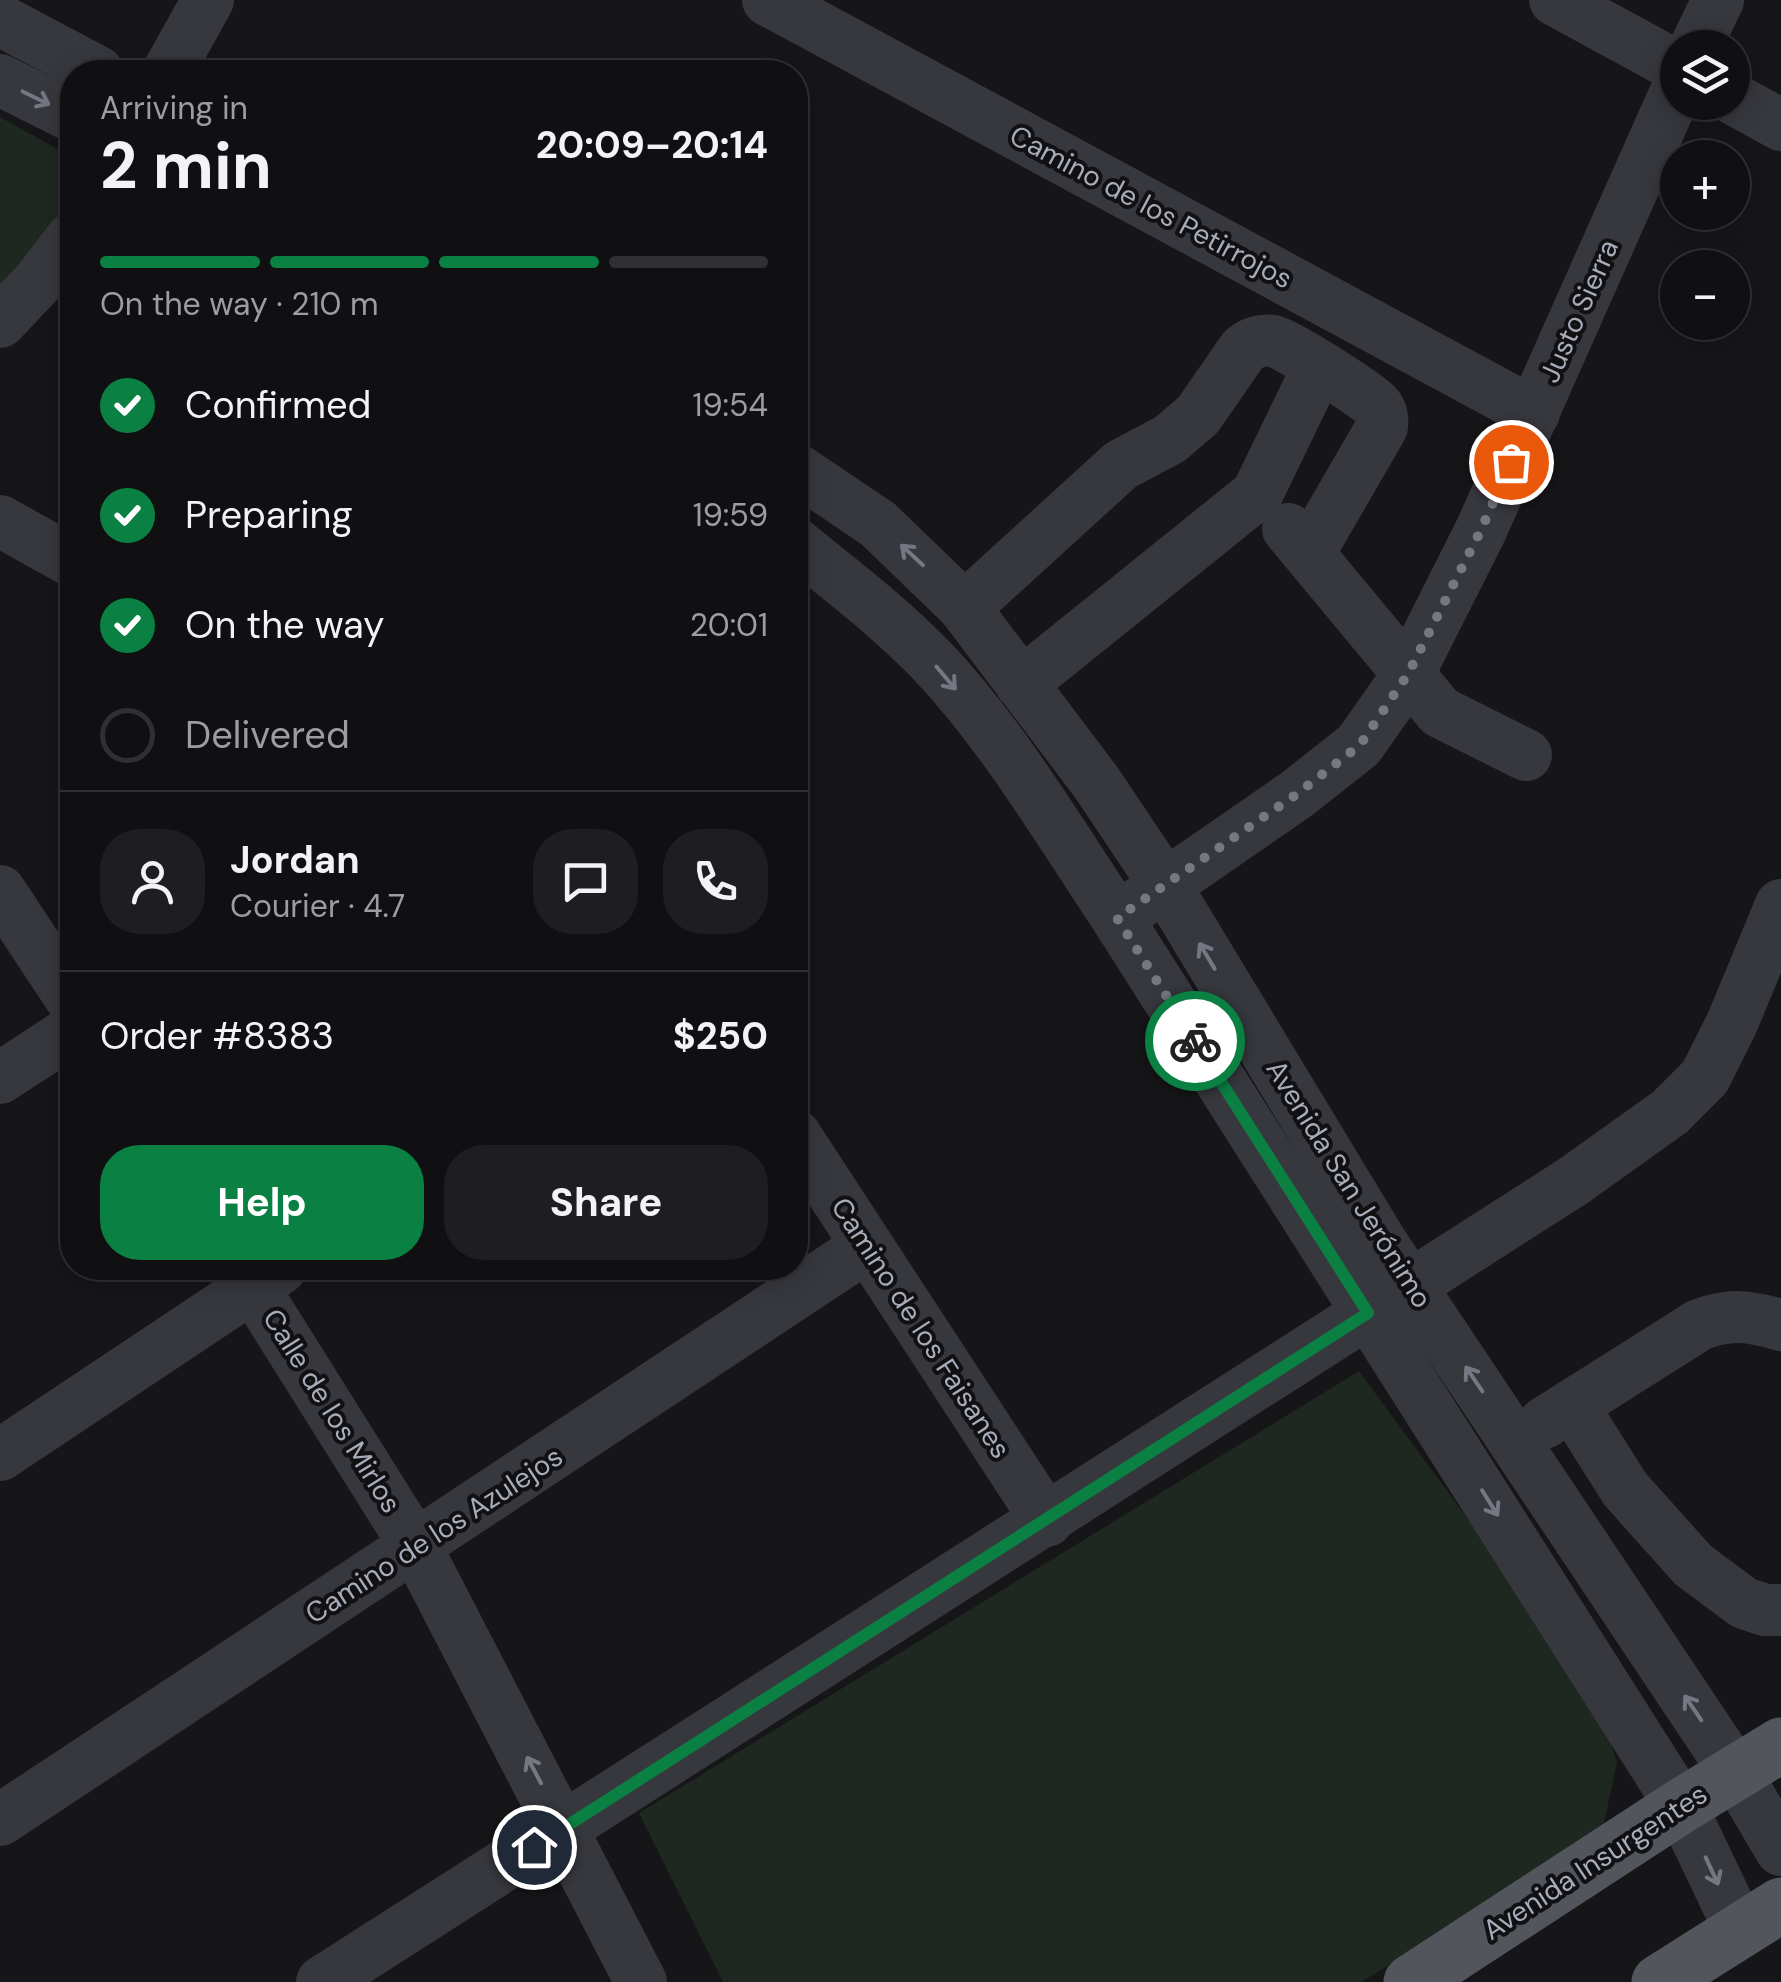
<!DOCTYPE html>
<html lang="en">
<head>
<meta charset="utf-8">
<style>
	:root { --surface:#101013; --page:#1e1e21; --text:#f1f3f6; --muted:#9c9da0; --line:#303033; --accent:#0b8043 }
	body { margin:0; font-family:"DM Sans",sans-serif; background:var(--page); color:var(--text); height:100vh; display:flex; flex-direction:column; font-size:38px; white-space:nowrap }
	* { box-sizing:border-box; margin:0 }
	p { font-size:32px; color:var(--muted) }
	.icon { flex:none; width:55px; height:55px; fill:none; stroke:currentColor; stroke-width:2; stroke-linecap:round; stroke-linejoin:round }
	.map { position:relative; flex:1; overflow:hidden }
	.side { position:absolute; left:60px; top:60px; width:748px; height:1220px; display:flex; flex-direction:column; background:var(--surface); border-radius:40px; box-shadow:0 5px 25px #0003,0 0 0 2px var(--line) }
	.side>* { flex:none }
	.controls { position:absolute; left:1660px; top:30px; display:grid; gap:20px }
	.controls a { display:grid; place-items:center; width:90px; height:90px; border-radius:50%; background:var(--surface); box-shadow:0 5px 25px #0003,0 0 0 2px var(--line); font-size:50px }
	.pin { position:absolute; display:grid; place-items:center; width:85px; height:85px; color:#fff; margin:-42px; border:5px solid #fff; border-radius:50%; box-shadow:0 2px 10px #0007 }
	.courier { position:absolute; display:grid; place-items:center; width:100px; height:100px; margin:-50px; border:8px solid #0b8043; border-radius:50%; background:#fff; color:#222; box-shadow:0 2px 12px #0007 }
	.headline em { font-style:normal; font-weight:700 }
	.headline div { display:flex; flex-direction:column-reverse }
	.headline { display:flex; align-items:center; justify-content:space-between; height:170px; padding:0 40px }
	h1 { font-size:65px; font-weight:700; line-height:75px }
	.bar { display:grid; grid-template-columns:repeat(4,1fr); gap:15px 10px; align-content:center; height:120px; padding:0 40px }
	.bar i { height:12px; border-radius:8px; background:var(--line) }
	.bar .selected { background:var(--accent) }
	.bar p { grid-column:span 4 }
	.line { display:flex; align-items:center; gap:25px; padding:0 40px; border-top:2px solid var(--line) }
	.line div { flex:1 }
	.round { display:grid; place-items:center; flex:none; width:105px; height:105px; border-radius:40px; background:var(--page) }
	ol { padding:0 40px; list-style:none }
	li { display:flex; align-items:center; gap:30px; height:110px }
	li p { margin-inline-start:auto }
	li .icon { padding:10px; border-radius:50%; background:var(--accent); color:#fff; stroke-width:4 }
	li:last-child { color:var(--muted) }
	li i { width:55px; height:55px; border:5px solid var(--line); border-radius:50% }
	.action { display:flex; gap:20px; margin-top:auto; padding:20px 40px }
	.action a { flex:1; height:115px; border-radius:40px; background:var(--accent); color:#fff; font-size:40px; font-weight:700; line-height:115px; text-align:center }
	.action a+a { background:var(--page); color:var(--text) }
	.map>svg:first-child { display:block }
	.green { fill:#1e2720 }
	.lines { fill:none; stroke-linecap:round; stroke-linejoin:round }
	.minor { stroke:#37383e; stroke-width:52 }
	.major { stroke:#53555d; stroke-width:55 }
	.oneway { stroke:#757882 }
	.done { stroke:#757881; stroke-width:10; stroke-dasharray:0 18 }
	.route { stroke:#0b8043; stroke-width:12 }
	.labels { text-anchor:middle; dominant-baseline:central; stroke-width:8; stroke-linejoin:round; paint-order:stroke }
	.street-label { font-size:28px; fill:#a8acb9; stroke:#111114 }
</style>
</head>
<body>
<div class="map">
<svg width="1781" height="1982" viewBox="0 0 1781 1982">
	<rect width="100%" height="100%" fill="#161619"/>
	<g class="green">
		<path d="M0 117 72 157V202L27 273 0 297Z"/>
		<path d="M1359 1371 1481 1537 1602 1717 1617 1762 1603 1828 1362 1982H723L639 1813Z"/>
	</g>
	<g class="lines">
		<g class="minor">
			<path d="M768 0 1534 413"/>
			<path d="M1555 0 1678 67"/>
			<path d="M0 20 98 72"/>
			<path d="M1695 48 1718 0"/>
			<path d="M168 72 208 0"/>
			<path d="M0 80 72 116"/>
			<path d="M1732 98 1781 125"/>
			<path d="M0 322 38 282 72 238"/>
			<path d="M795 468 878 524 963 606 1096 782 1165 885 1381 1242 1735 1772 1781 1850"/>
			<path d="M0 521 72 561"/>
			<path d="M1288 529 1440 712 1526 755"/>
			<path d="M795 543C842 581 892 619 934 663 1005 739 1059 831 1117 918L1681 1806 1741 1932"/>
			<path d="M963 606 985 589 1121 465 1170 439 1198 415 1243 350C1251 343 1262 339 1273 341 1287 344 1364 393 1376 405 1382 411 1383 418 1382 427L1309 553"/>
			<path d="M1021 684 1257 494 1319 366"/>
			<path d="M0 891 72 1000"/>
			<path d="M1135 906 1297 794 1359 745 1408 675 1481 530 1678 87"/>
			<path d="M0 1078 72 1031"/>
			<path d="M795 1135 1047 1521"/>
			<path d="M241 1268 416 1547 641 1982"/>
			<path d="M1572 1405 1625 1489 1693 1565 1744 1603 1765 1610H1781"/>
			<path d="M1544 1423 1699 1325C1730 1313 1750 1316 1781 1325"/>
			<path d="M0 1455 281 1268"/>
			<path d="M0 1820 866 1247"/>
			<path d="M322 1982 1572 1182 1670 1112 1705 1077 1732 1023 1781 905"/>
		</g>
		<g class="major">
			<path d="M1411 1982 1681 1806 1781 1745"/>
			<path d="M1659 1982 1781 1905"/>
		</g>
	</g>
	<defs><path id="oneway-shaft" d="M-6 0H5M1.5-3L5.5 0L1.5 3" fill="none" stroke-width="1.6" stroke-linecap="round" stroke-linejoin="round" transform="scale(2.5)"/></defs>
	<g class="oneway">
		<use href="#oneway-shaft" transform="translate(36 98) rotate(26)"/>
		<use href="#oneway-shaft" transform="translate(912 555) rotate(-137)"/>
		<use href="#oneway-shaft" transform="translate(946 678) rotate(50)"/>
		<use href="#oneway-shaft" transform="translate(1207 956) rotate(-121)"/>
		<use href="#oneway-shaft" transform="translate(1474 1379) rotate(-124)"/>
		<use href="#oneway-shaft" transform="translate(1490 1503) rotate(58)"/>
		<use href="#oneway-shaft" transform="translate(1693 1708) rotate(-124)"/>
		<use href="#oneway-shaft" transform="translate(534 1770) rotate(-118)"/>
		<use href="#oneway-shaft" transform="translate(1712 1871) rotate(65)"/>
	</g>
	<g class="lines">
		<path class="done" d="M1195 1041 1117 918 1297 794 1360 745 1408 674 1481 530 1511 462"/>
		<path class="route" d="M534 1847 1368 1313 1195 1041"/>
	</g>
	<g class="labels">
		<g class="street-label">
			<text transform="translate(1151 207) rotate(28)">Camino de los Petirrojos</text>
			<text transform="translate(1579 311) rotate(-66)">Justo Sierra</text>
			<text transform="translate(1349 1184) rotate(58)">Avenida San Jerónimo</text>
			<text transform="translate(921 1328) rotate(57)">Camino de los Faisanes</text>
			<text transform="translate(332 1411) rotate(58)">Calle de los Mirlos</text>
			<text transform="translate(434 1535) rotate(-33)">Camino de los Azulejos</text>
			<text transform="translate(1595 1862) rotate(-33)">Avenida Insurgentes</text>
		</g>
	</g>
</svg>
<div class="controls">
<a><svg class="icon" aria-label="layers" viewBox="0 0 24 24"><path d="M12 4l9 5-9 5-9-5zM3 14l9 5 9-5"/></svg></a>
<a>+</a>
<a>−</a>
</div>
<div class="pin" style="left:1511px;top:462px;background:#ea580c"><svg class="icon" aria-label="bag" viewBox="0 0 24 24"><path d="M5 8h14l-1 12H6zM9 8a3 3 0 0 1 6 0"/></svg></div>
<div class="pin" style="left:534px;top:1847px;background:#1f2937"><svg class="icon" aria-label="home" viewBox="0 0 24 24"><path d="M3 11l9-7 9 7M6 9v11h12V9"/></svg></div>
<div class="courier" style="left:1195px;top:1041px"><svg class="icon" aria-label="bike" viewBox="0 0 24 24"><circle cx="6" cy="16" r="4"/><circle cx="18" cy="16" r="4"/><path d="M6 16l4-8h5l3 8M10 8l3 8H6M13 5h3"/></svg></div>
<section class="side">
<div class="headline"><div><h1>2 min</h1><p>Arriving in</p></div><em>20:09–20:14</em></div>
<div class="bar"><i class="selected"></i><i class="selected"></i><i class="selected"></i><i></i><p>On the way · 210 m</p></div>
<ol>
<li><svg class="icon" aria-label="check" viewBox="0 0 24 24"><path d="M5 12l5 5 9-10"/></svg>Confirmed<p>19:54</p></li>
<li><svg class="icon" aria-label="check" viewBox="0 0 24 24"><path d="M5 12l5 5 9-10"/></svg>Preparing<p>19:59</p></li>
<li><svg class="icon" aria-label="check" viewBox="0 0 24 24"><path d="M5 12l5 5 9-10"/></svg>On the way<p>20:01</p></li>
<li><i></i>Delivered</li>
</ol>
<div class="line" style="height:180px"><a class="round"><svg class="icon" aria-label="person" viewBox="0 0 24 24"><circle cx="12" cy="8" r="4"/><path d="M4 21q1-7 8-7t8 7"/></svg></a><div><b>Jordan</b><p>Courier · 4.7</p></div><a class="round"><svg class="icon" aria-label="chat" viewBox="0 0 24 24"><path d="M4 5h16v11H9l-5 4z"/></svg></a><a class="round"><svg class="icon" aria-label="phone" viewBox="0 0 24 24"><path d="M5 4h4l2 5-3 2q2 4 5 5l2-3 5 2v4C11 20 4 13 5 4z"/></svg></a></div>
<div class="line" style="height:130px"><div>Order #8383</div><b>$250</b></div>
<div class="action"><a>Help</a><a>Share</a></div>
</section>
</div>
</body>
</html>
